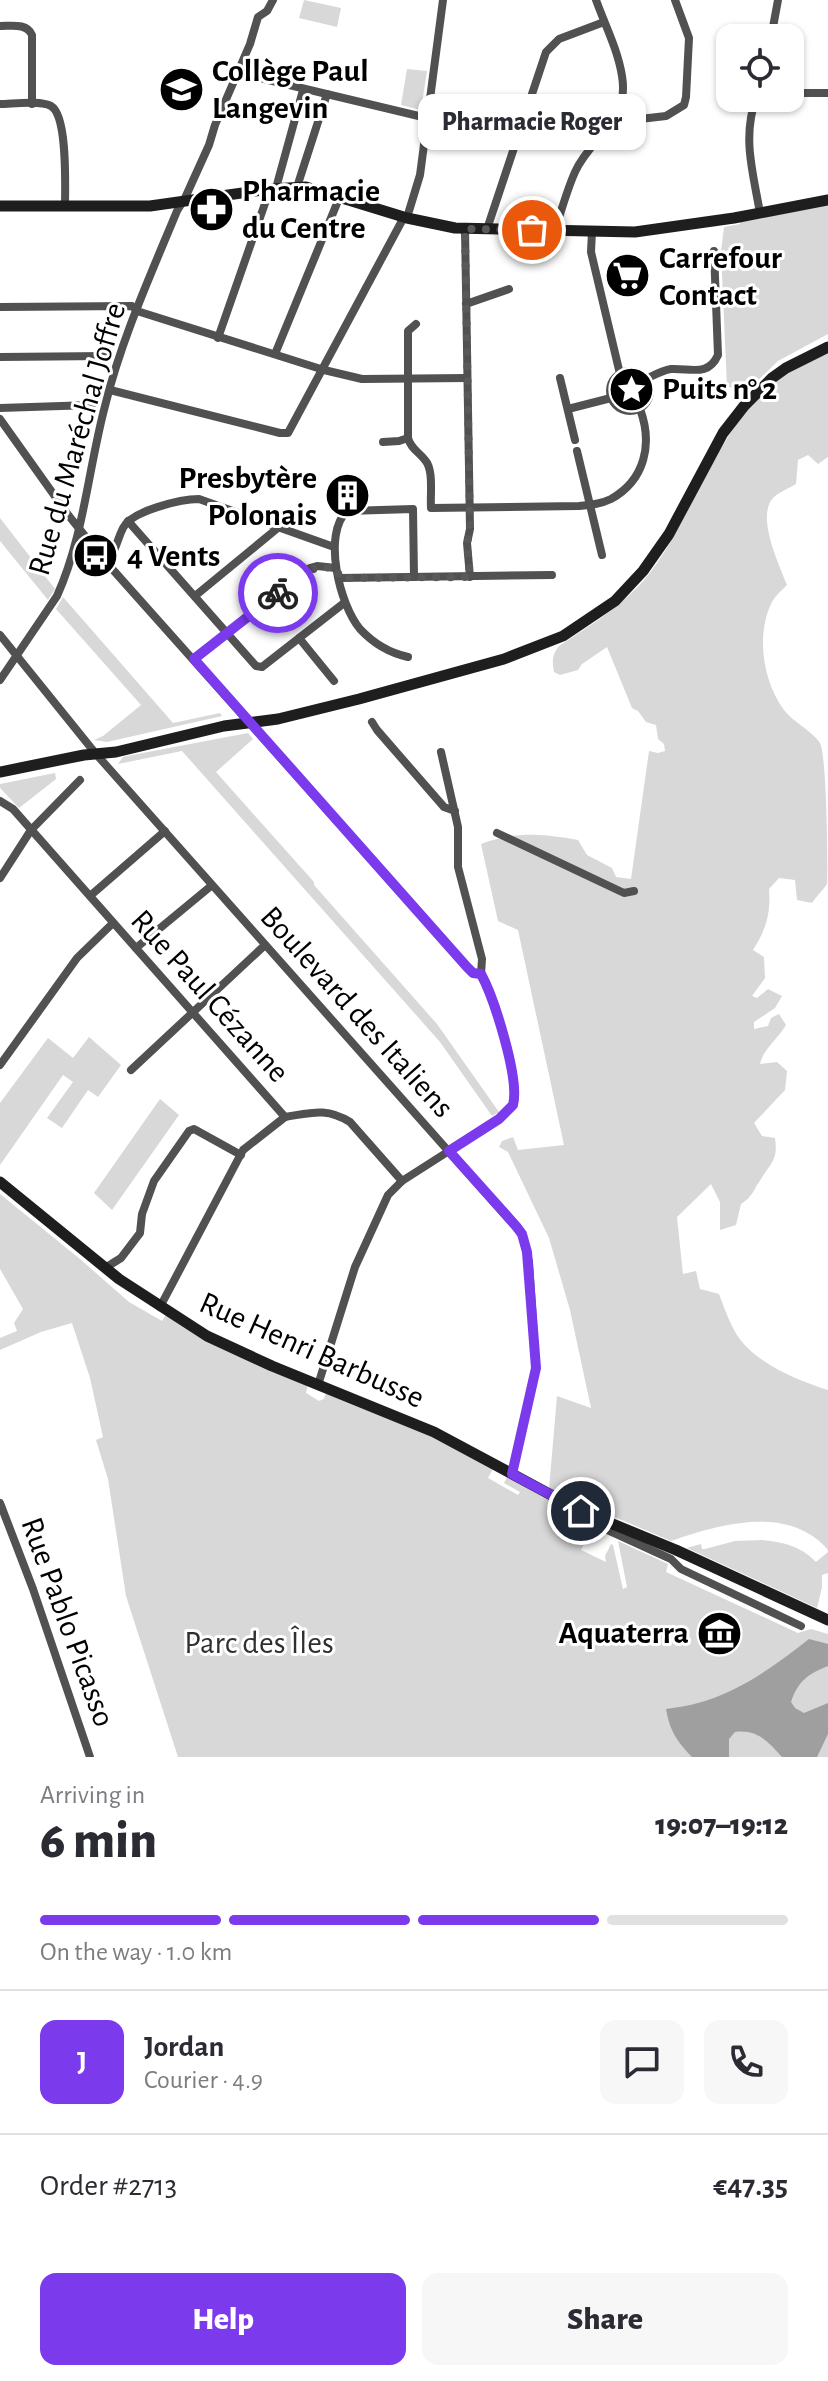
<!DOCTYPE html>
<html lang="en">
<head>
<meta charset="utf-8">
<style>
	:root { --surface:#fff; --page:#f7f7f7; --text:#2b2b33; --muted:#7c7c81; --line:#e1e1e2; --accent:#7c3aed }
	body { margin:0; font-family:"Alegreya Sans",sans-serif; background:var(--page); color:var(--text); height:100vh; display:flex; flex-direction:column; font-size:30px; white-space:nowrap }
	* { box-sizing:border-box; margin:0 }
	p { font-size:26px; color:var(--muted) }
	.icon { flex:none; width:44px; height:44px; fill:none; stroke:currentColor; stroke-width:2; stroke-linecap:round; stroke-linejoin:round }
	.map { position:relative; height:1757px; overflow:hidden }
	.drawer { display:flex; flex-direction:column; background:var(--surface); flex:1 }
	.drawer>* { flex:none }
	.tools { position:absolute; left:716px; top:24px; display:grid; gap:16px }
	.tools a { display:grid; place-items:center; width:88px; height:88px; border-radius:16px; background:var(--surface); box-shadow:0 2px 6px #0004; font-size:40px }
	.pin { position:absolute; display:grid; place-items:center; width:68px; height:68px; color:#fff; margin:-34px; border:4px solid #fff; border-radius:50%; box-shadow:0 2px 8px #0007 }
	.courier { position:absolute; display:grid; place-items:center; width:80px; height:80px; margin:-40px; border:6px solid #7c3aed; border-radius:50%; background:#fff; color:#222; box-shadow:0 2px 10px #0007 }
	.bubble { position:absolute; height:56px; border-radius:16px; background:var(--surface); box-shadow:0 2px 6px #0004; font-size:26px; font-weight:800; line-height:56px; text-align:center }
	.headline em { font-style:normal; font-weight:800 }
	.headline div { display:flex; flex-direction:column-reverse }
	.headline { display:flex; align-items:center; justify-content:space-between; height:136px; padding:0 40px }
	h1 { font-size:52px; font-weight:800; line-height:60px }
	.bar { display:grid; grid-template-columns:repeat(4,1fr); gap:12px 8px; align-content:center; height:96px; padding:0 40px }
	.bar i { height:10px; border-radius:6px; background:var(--line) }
	.bar .on { background:var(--accent) }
	.bar p { grid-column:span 4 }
	.line { display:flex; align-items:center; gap:20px; padding:0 40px; border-top:2px solid var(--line) }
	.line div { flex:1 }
	.round { display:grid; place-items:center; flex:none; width:84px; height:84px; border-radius:16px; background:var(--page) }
	.primary-button { display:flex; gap:16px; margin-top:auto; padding:16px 40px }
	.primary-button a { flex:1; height:92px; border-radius:16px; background:var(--accent); color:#fff; font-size:32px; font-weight:800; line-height:92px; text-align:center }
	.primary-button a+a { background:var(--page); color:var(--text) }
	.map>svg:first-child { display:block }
	.green { fill:#d8d8d8 }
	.water { fill:#9f9f9f }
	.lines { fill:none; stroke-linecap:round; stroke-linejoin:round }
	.street { stroke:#515151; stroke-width:8 }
	.secondary { stroke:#1e1e1e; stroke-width:11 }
	.done { stroke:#595959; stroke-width:8; stroke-dasharray:0 14.4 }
	.route { stroke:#7c3aed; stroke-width:10 }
	.labels { text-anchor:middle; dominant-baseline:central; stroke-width:6; stroke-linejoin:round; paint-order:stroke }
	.poi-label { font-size:32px; font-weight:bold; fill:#000; stroke:#fff; text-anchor:start }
	.street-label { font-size:32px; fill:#000; stroke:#fff }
	.park-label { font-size:32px; fill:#2f2f2f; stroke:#fff }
</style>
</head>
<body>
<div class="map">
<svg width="828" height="1757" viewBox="0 0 828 1757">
	<rect width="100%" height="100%" fill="#fff"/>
	<g class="green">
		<path d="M304 0 341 8 337 27 299 18Z"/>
		<path d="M407 69 427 71 421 110 401 105Z"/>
		<path d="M828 205V334L778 361 750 388 727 387 721 251 724 227 740 224V222Z"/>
		<path d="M828 353V457L818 464 808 455 798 460 796 484C790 488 779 492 773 498 756 517 779 564 787 585 781 591 774 597 771 604 756 636 763 682 784 710 793 722 811 730 820 743 827 755 828 874 827 884 823 890 816 897 812 903L797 900 795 880 779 878 769 889C771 913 766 930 753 950L764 957 765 978 752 996 757 998 768 989 782 996 775 1008 754 1022V1029L768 1026 771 1018 779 1014 786 1025C778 1039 763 1049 760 1064L777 1062 787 1071 785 1090 754 1123 762 1136 775 1138C778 1160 772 1161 761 1179 752 1192 754 1195 741 1204L736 1225 720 1230V1202L711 1184 677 1217 683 1274 696 1271 700 1289 719 1294C724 1307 729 1322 737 1335 755 1363 797 1380 828 1390V1550C789 1504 720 1524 671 1541L549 1489 557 1396 591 1408 570 1310 549 1238 508 1152 499 1147 502 1141 513 1137 518 1150 564 1145 518 930 498 921 481 844C516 831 542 834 578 840L587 855 612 868 616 877 631 879 649 751 658 753 665 751 664 744 658 739 656 725 646 722 638 711 632 708 607 647 582 664 578 670 560 675 554 672C552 661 552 655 559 646 591 625 624 605 649 574 696 514 722 411 790 371 802 364 815 359 828 353Z"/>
		<path d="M0 518 55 589 48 600 0 541Z"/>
		<path d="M63 597 173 723 220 713 222 716 107 742 94 740 103 736 141 705 56 609Z"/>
		<path d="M248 733 253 739 216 772 314 882V885L437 1024 499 1112 492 1116 440 1042 182 751 118 764 123 757 127 756Z"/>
		<path d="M55 773 56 779 19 808 0 788V784Z"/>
		<path d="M89 1037 121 1065 98 1097 88 1090 62 1128 47 1118 73 1082 63 1075 0 1165V1103L48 1038 73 1058Z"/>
		<path d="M160 1099 179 1115 112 1210 94 1193Z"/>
		<path d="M0 1194 80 1259 129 1302 162 1321 166 1315 308 1383 306 1393 319 1401 324 1399 326 1392 436 1436 494 1467 488 1478 518 1495 520 1492 504 1483 507 1477 582 1514 584 1519 595 1524 596 1529 592 1537 586 1539 581 1550 606 1562 605 1556 611 1544 613 1545 623 1589 627 1587 618 1541 668 1564 666 1572 798 1633 811 1629 828 1634V1757H178L126 1596 108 1479 96 1440 103 1437 90 1378 72 1323 41 1332 0 1350V1338L17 1331 14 1323 23 1309 0 1269Z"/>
		<path d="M762 1540C782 1542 801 1546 816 1562L828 1552V1573L822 1575V1587L817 1608 687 1548 701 1544 702 1549H705L735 1541Z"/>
	</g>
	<path class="water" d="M809 1639 828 1644V1666C808 1674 798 1681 791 1702L795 1708 804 1713 828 1703V1734L817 1757H782C768 1742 758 1729 735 1732L729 1739V1757H692C676 1740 670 1731 666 1709 677 1707 688 1706 698 1703 739 1692 776 1665 809 1639Z"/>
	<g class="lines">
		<g class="street">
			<path d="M0 26C12 26 27 23 32 35V104"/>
			<path d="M771 38 778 0"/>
			<path d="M239 73 427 118"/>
			<path d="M790 93H828"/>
			<path d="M756 98C742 138 753 172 760 213"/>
			<path d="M0 104C12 104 41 100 51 106 68 116 65 187 65 207"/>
			<path d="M614 122 666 116 684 105 686 97 689 38 675 0"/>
			<path d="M297 187 327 94"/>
			<path d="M276 188 303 90"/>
			<path d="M409 211 420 175 443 0"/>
			<path d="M465 229 470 529 467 543 470 577"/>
			<path d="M487 229 546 52 559 39 604 22"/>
			<path d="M555 231C561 211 567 190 575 172 591 136 630 123 622 76 618 50 605 25 596 0"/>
			<path d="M592 231 591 252 620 374"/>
			<path d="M466 304 509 289"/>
			<path d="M0 307 132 306 137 311 324 370 362 379 467 378"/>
			<path d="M416 324 408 331V438C411 449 418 451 425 460 434 470 430 494 431 508L579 506C590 505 601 504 611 499 645 480 653 444 640 409"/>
			<path d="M218 338 270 189"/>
			<path d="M275 354 340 196"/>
			<path d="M0 357 106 356"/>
			<circle cx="630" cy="391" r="20"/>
			<path d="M560 378 575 440"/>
			<path d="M646 379C654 375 663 370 671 369 691 368 708 377 718 355L714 251"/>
			<path d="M110 390 280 433H288L404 217"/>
			<path d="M0 408 92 405"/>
			<path d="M568 409 611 398"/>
			<path d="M0 419 69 516 106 562 467 967 473 973 481 974C495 999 520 1078 513 1105L499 1119 402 1181 388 1195 355 1267 318 1385"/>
			<path d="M383 442 399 441 408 438"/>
			<path d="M577 451 602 555"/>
			<path d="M128 521 256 666 262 667 344 603"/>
			<path d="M106 562C117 550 116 542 123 528 131 511 181 499 199 499L334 547"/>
			<path d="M340 578 552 575"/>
			<path d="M195 596 279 527"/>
			<path d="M0 635 96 754 522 1234 529 1262 536 1368 512 1474"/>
			<path d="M299 638 334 681"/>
			<path d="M408 657C390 653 373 643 360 629 340 606 322 534 347 511L413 509 414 577"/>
			<path d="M194 659 310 568 317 566 336 568"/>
			<path d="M0 680 57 596C84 536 88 470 105 406 121 340 151 274 177 211L185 198 209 145 215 125 250 44 258 17 267 11 273 0"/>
			<path d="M372 722 377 730 444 807 455 811"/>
			<path d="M441 752 458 827V867L482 959 481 974"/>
			<path d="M0 801 13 809 285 1117C311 1113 326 1107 350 1122L402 1181"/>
			<path d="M497 833 624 893 634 891"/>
			<path d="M0 878 31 830 80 780"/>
			<path d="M90 896 165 831"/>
			<path d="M136 948 211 886"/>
			<path d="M0 1065 77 958 113 923"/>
			<path d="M131 1070 265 945"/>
			<path d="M105 1268 121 1258 140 1233 142 1214 154 1181 189 1131 194 1129 241 1155"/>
			<path d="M160 1307 243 1150 285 1117"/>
			<path d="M0 1503 33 1589 90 1757"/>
			<path d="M601 1527 671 1559 681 1569 801 1626"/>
		</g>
		<g class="secondary">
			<path d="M0 206H150L270 189 306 187 407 218 455 228 635 232 734 218 828 200"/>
			<path d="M0 772 84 755 116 752 224 726 278 719 359 699 504 659 563 636 615 601 643 571 669 534 723 433 744 406 772 378 786 368 828 347"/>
			<path d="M0 1182 119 1279 207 1336 272 1366 434 1432 581 1511 676 1550 828 1620"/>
		</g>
	</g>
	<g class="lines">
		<path class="done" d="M278 593C301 575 306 565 336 568L340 578 470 577 467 543 470 529 465 229 532 230"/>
		<path class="route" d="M278 593 194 659 467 967 473 973 481 974C494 998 520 1079 513 1105L499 1119 449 1151 516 1226 522 1234 527 1252 536 1368 512 1474 581 1511"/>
	</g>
	<defs>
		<symbol id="school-disc" viewBox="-11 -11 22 22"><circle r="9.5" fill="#000" stroke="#fff"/><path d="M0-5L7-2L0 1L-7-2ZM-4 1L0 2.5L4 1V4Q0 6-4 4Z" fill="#fff"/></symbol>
		<symbol id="pharmacy-disc" viewBox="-11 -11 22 22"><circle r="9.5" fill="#000" stroke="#fff"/><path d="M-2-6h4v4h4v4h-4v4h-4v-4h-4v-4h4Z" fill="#fff"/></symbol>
		<symbol id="supermarket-disc" viewBox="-11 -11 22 22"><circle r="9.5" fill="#000" stroke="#fff"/><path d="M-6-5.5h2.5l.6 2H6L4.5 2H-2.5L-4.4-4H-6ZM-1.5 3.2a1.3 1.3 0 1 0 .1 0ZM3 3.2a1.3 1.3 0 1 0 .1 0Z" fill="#fff"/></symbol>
		<symbol id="sight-disc" viewBox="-11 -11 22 22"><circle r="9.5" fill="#000" stroke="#fff"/><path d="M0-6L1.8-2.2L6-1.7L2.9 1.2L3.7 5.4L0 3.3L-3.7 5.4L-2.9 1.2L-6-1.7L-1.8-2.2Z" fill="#fff"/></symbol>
		<symbol id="building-disc" viewBox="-11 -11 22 22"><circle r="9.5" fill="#000" stroke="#fff"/><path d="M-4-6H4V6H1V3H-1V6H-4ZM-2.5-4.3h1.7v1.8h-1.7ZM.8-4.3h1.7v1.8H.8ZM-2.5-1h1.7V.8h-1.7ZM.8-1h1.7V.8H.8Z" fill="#fff"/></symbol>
		<symbol id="bus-disc" viewBox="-11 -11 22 22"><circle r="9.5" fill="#000" stroke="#fff"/><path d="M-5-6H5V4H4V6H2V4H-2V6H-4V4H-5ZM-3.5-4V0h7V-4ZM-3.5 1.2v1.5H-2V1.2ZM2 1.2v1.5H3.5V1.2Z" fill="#fff"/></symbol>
		<symbol id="museum-disc" viewBox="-11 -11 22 22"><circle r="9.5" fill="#000" stroke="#fff"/><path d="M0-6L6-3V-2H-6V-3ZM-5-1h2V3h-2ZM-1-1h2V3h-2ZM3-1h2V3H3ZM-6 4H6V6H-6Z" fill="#fff"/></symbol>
	</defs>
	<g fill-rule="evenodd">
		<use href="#school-disc" x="156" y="64" width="51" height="51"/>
		<use href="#pharmacy-disc" x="186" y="184" width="51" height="51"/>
		<use href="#supermarket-disc" x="602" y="250" width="51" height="51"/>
		<use href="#sight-disc" x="606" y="364" width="51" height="51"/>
		<use href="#building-disc" x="322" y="470" width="51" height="51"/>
		<use href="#bus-disc" x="70" y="530" width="51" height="51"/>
		<use href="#museum-disc" x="694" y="1608" width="51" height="51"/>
	</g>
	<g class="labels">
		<g class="poi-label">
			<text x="212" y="71">Collège Paul<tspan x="212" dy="37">Langevin</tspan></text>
			<text x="242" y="191">Pharmacie<tspan x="242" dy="37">du Centre</tspan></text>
			<text x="659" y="258">Carrefour<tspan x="659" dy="37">Contact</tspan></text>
			<text x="662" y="389">Puits n° 2</text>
			<text x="317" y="478" text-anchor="end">Presbytère<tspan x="317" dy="37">Polonais</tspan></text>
			<text x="127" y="556">4 Vents</text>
			<text x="689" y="1633" text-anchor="end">Aquaterra</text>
		</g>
		<g class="street-label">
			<text transform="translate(77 439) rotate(-74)">Rue du Maréchal Joffre</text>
			<text transform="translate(210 996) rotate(48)">Rue Paul Cézanne</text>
			<text transform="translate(357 1012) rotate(48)">Boulevard des Italiens</text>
			<text transform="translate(312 1350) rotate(24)">Rue Henri Barbusse</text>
			<text transform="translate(68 1622) rotate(70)">Rue Pablo Picasso</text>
		</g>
		<g class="park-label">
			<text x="259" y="1643">Parc des Îles</text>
		</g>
	</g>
</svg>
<div class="tools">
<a><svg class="icon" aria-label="locate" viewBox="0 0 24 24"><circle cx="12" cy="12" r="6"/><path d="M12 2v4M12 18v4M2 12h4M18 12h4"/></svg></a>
</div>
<div class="pin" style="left:532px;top:230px;background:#ea580c"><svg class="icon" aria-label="bag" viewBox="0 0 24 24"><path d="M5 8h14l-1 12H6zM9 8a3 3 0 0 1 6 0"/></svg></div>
<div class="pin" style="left:581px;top:1511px;background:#1f2937"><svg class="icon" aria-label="home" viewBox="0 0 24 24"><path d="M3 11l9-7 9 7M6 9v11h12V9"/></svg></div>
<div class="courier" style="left:278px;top:593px"><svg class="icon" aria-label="bike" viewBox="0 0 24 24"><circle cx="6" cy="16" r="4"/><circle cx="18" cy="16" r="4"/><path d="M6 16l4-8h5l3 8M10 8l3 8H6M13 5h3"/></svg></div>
<div class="bubble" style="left:418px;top:94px;width:228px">Pharmacie Roger</div>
</div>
<section class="drawer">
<div class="headline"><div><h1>6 min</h1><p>Arriving in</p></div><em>19:07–19:12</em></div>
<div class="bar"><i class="on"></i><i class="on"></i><i class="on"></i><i></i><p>On the way · 1.0 km</p></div>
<div class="line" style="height:144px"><b class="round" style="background:var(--accent);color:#fff">J</b><div><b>Jordan</b><p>Courier · 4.9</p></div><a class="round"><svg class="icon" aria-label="chat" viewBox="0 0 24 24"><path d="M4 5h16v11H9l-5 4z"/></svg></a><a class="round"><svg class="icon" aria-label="phone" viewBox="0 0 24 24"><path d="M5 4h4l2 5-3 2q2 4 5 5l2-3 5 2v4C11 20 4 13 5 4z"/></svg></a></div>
<div class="line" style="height:104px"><div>Order #2713</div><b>€47.35</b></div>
<div class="primary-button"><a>Help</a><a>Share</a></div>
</section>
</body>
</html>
